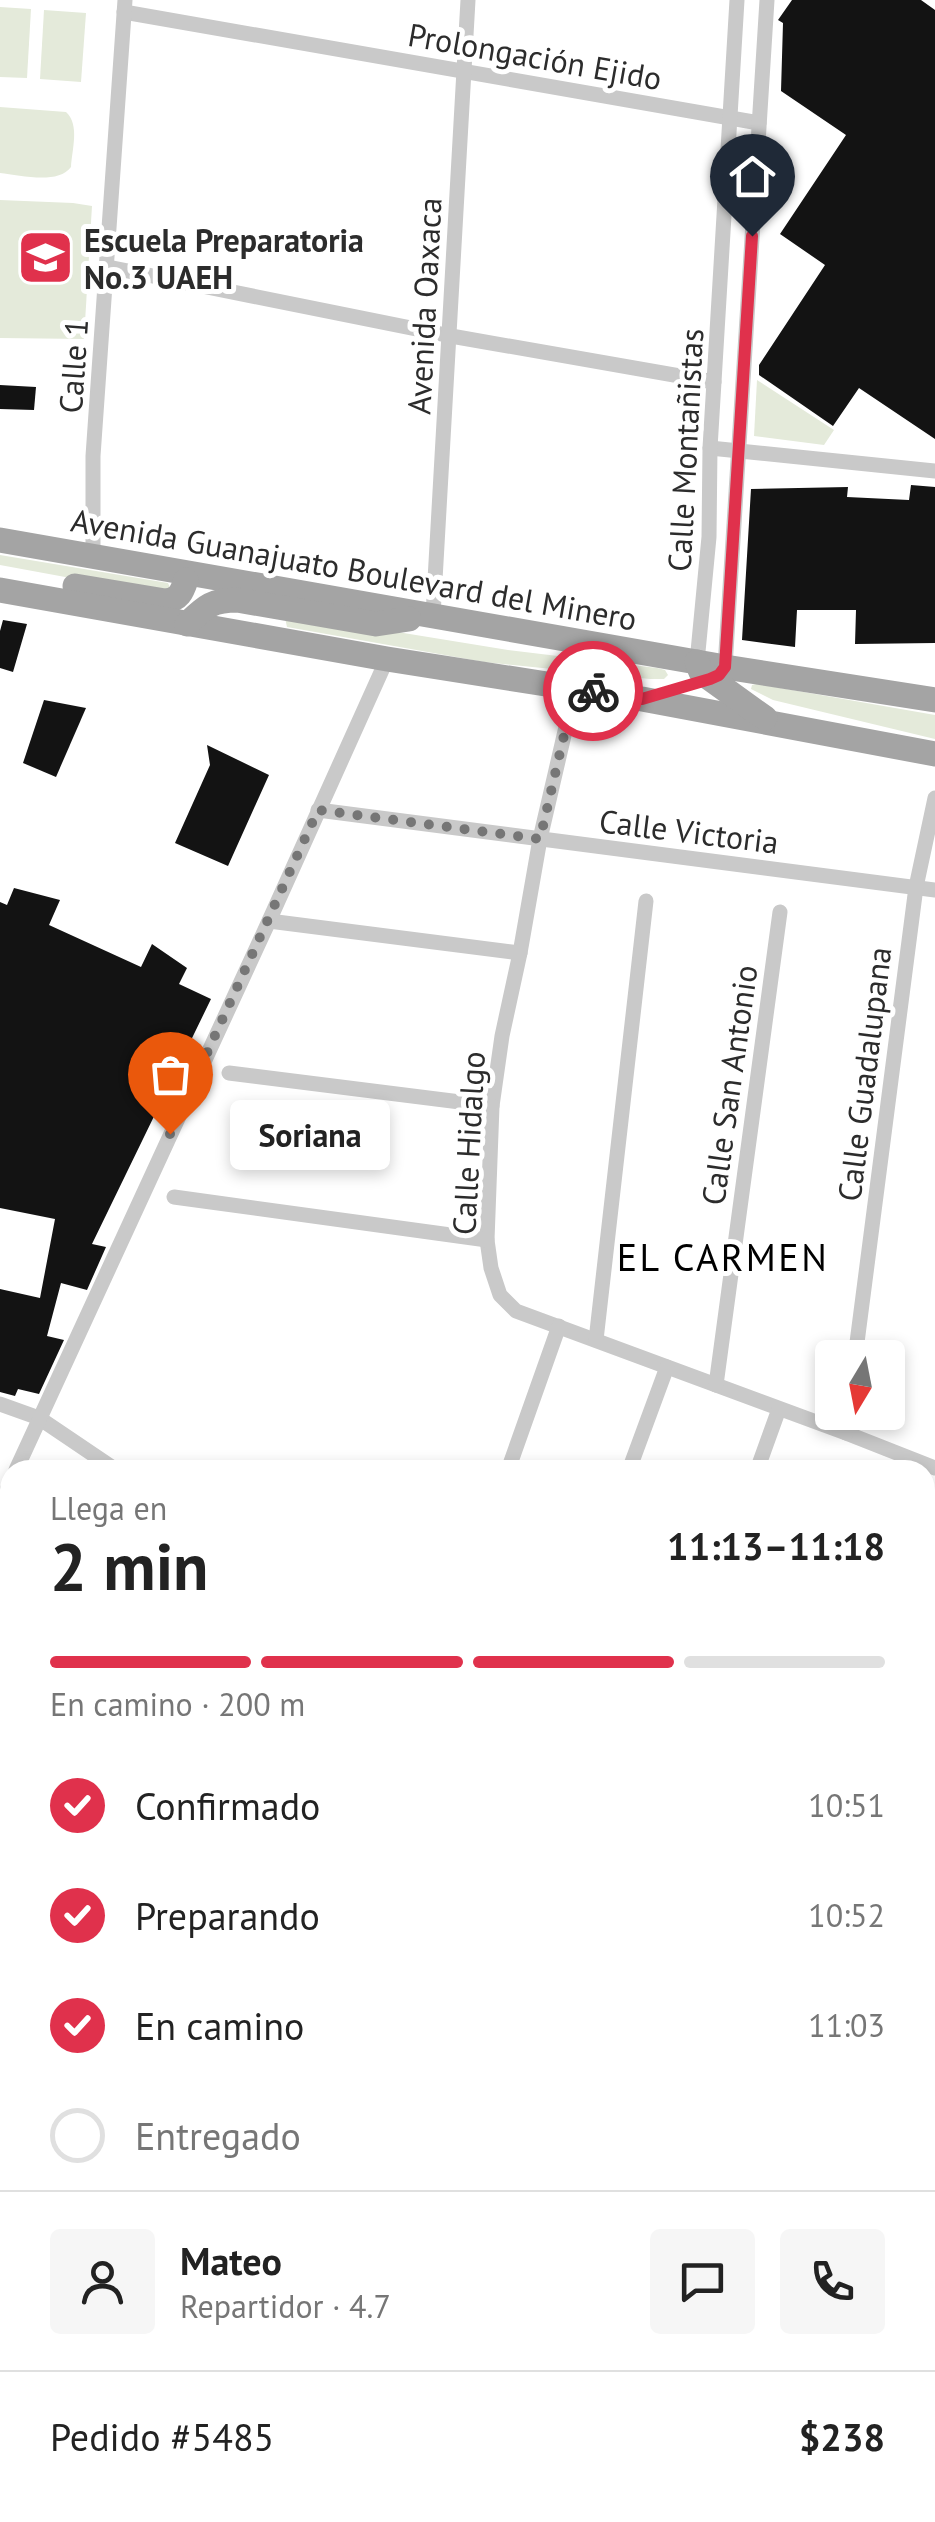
<!DOCTYPE html>
<html lang="es">
<head>
<meta charset="utf-8">
<style>
	:root { --surface:#fff; --page:#f6f6f6; --text:#222; --muted:#767676; --line:#e0e0e0; --accent:#e0314c }
	body { margin:0; font-family:"PT Sans",sans-serif; background:var(--page); color:var(--text); height:100vh; display:flex; flex-direction:column; font-size:38px; white-space:nowrap }
	* { box-sizing:border-box; margin:0 }
	p { font-size:32px; color:var(--muted) }
	.icon { flex:none; width:55px; height:55px; fill:none; stroke:currentColor; stroke-width:2; stroke-linecap:round; stroke-linejoin:round }
	.map { position:relative; flex:1; overflow:hidden }
	.panel { position:absolute; left:0px; top:1460px; width:935px; height:1062px; display:flex; flex-direction:column; background:var(--surface); border-radius:30px 30px 0 0; box-shadow:0 5px 15px #0003 }
	.panel>* { flex:none }
	.needle { width:65px; rotate:190deg }
	.controls { position:absolute; left:815px; top:1340px; display:grid; gap:20px }
	.controls a { display:grid; place-items:center; width:90px; height:90px; border-radius:10px; background:var(--surface); box-shadow:0 5px 15px #0003; font-size:50px }
	.pin { position:absolute; display:grid; place-items:center; width:85px; height:85px; color:#fff; margin:-102px -42px; border-radius:50% 50% 50% 0; rotate:-45deg; box-shadow:0 0 10px #0007 }
	.pin .icon { rotate:45deg }
	.courier { position:absolute; display:grid; place-items:center; width:100px; height:100px; margin:-50px; border:8px solid #e0314c; border-radius:50%; background:#fff; color:#222; box-shadow:0 2px 12px #0007 }
	.bubble { position:absolute; height:70px; border-radius:10px; background:var(--surface); box-shadow:0 5px 15px #0003; font-size:32px; font-weight:700; line-height:70px; text-align:center }
	.summary em { font-style:normal; font-weight:700 }
	.summary div { display:flex; flex-direction:column-reverse }
	.summary { display:flex; align-items:center; justify-content:space-between; height:170px; padding:0 50px }
	h1 { font-size:65px; font-weight:700; line-height:75px }
	.bar { display:grid; grid-template-columns:repeat(4,1fr); gap:15px 10px; align-content:center; height:120px; padding:0 50px }
	.bar i { height:12px; border-radius:8px; background:var(--line) }
	.bar .on { background:var(--accent) }
	.bar p { grid-column:span 4 }
	.line { display:flex; align-items:center; gap:25px; padding:0 50px; border-top:2px solid var(--line) }
	.line div { flex:1 }
	.round { display:grid; place-items:center; flex:none; width:105px; height:105px; border-radius:10px; background:var(--page) }
	ol { padding:0 50px; list-style:none }
	li { display:flex; align-items:center; gap:30px; height:110px }
	li p { margin-inline-start:auto }
	li .icon { padding:10px; border-radius:50%; background:var(--accent); color:#fff; stroke-width:4 }
	li:last-child { color:var(--muted) }
	li i { width:55px; height:55px; border:5px solid var(--line); border-radius:50% }
	.map>svg:first-child { display:block }
	.green { fill:#e4eada }
	.building { fill:#131313 }
	.lines { fill:none; stroke-linecap:round; stroke-linejoin:round }
	.street { stroke:#c9c9c9; stroke-width:15 }
	.primary { stroke:#a4a4a4; stroke-width:25 }
	.done { stroke:#767676; stroke-width:10; stroke-dasharray:0 18 }
	.route { stroke:#e0314c; stroke-width:12 }
	.labels { text-anchor:middle; dominant-baseline:central; stroke-width:10; stroke-linejoin:round; paint-order:stroke }
	.street-label { font-size:32px; fill:#2c2c2c; stroke:#fff }
	.poi-label { font-size:32px; font-weight:bold; fill:#2c2c2c; stroke:#fff; text-anchor:start }
	.quarter-label { font-size:38px; letter-spacing:2.5px; fill:#000; stroke:#fff }
</style>
</head>
<body>
<div class="map">
<svg width="935" height="2522" viewBox="0 0 935 2522">
	<rect width="100%" height="100%" fill="#fff"/>
	<g class="green">
		<path d="M0 7 31 9 27 78 0 77Z"/>
		<path d="M44 10 86 13 81 82 40 79Z"/>
		<path d="M0 107 66 112C80 125 72 149 71 167 58 185 20 175 0 173Z"/>
		<path d="M0 200 73 203 92 206 84 339 0 338Z"/>
		<path d="M757 380 834 430 824 445 754 436Z"/>
		<path d="M0 555 168 583 171 590 163 595 0 565Z"/>
		<path d="M293 615 508 650 657 668 665 670 668 675 664 679H650L484 662 287 627 285 618Z"/>
		<path d="M757 684 935 715V739L773 700 751 689 752 685Z"/>
	</g>
	<g class="building">
		<path d="M792 0H921L935 10V439L859 388 833 426 759 375V365L825 265 780 234 846 135 781 91 783 23 778 20Z"/>
		<path d="M0 385 36 387 34 410 0 409Z"/>
		<path d="M911 485 935 487V643L855 644 856 610H797L795 647 742 640 751 489 848 487 847 497 909 500Z"/>
		<path d="M3 620 27 624 13 672 0 668V631Z"/>
		<path d="M44 700 86 708 56 777 23 763Z"/>
		<path d="M207 745 269 775 228 866 175 843 210 765Z"/>
		<path d="M14 888 60 900 49 925 141 967 152 944 187 968 179 984 211 999 92 1244 106 1247 87 1290 61 1283 47 1336 64 1340 39 1394 18 1389 15 1396 0 1392V1289L40 1298 55 1219 0 1208V902L7 905Z"/>
	</g>
	<g class="lines">
		<g class="street">
			<path d="M124 12 759 123"/>
			<path d="M108 267 451 336 714 382"/>
			<path d="M710 448 935 471"/>
			<path d="M93 556V456L125 0"/>
			<path d="M433 615 468 0"/>
			<path d="M697 662 709 537 710 448 737 0"/>
			<path d="M725 667 767 0"/>
			<path d="M575 688 540 839 520 953 502 1036 492 1106 487 1240 491 1268 500 1295 516 1311 846 1433 935 1468"/>
			<path d="M318 810 935 890"/>
			<path d="M269 921 520 953"/>
			<path d="M229 1073 492 1106"/>
			<path d="M174 1197 487 1240"/>
			<path d="M596 1340 646 901"/>
			<path d="M855 1358 916 887 935 798"/>
			<path d="M716 1385 780 912"/>
			<path d="M0 1404 39 1418 116 1470"/>
			<path d="M846 1433 848 1412"/>
			<path d="M16 1470 269 921 387 659"/>
			<path d="M508 1470 559 1326"/>
			<path d="M629 1470 667 1367"/>
			<path d="M757 1470 779 1409"/>
			<path d="M0 1506 10 1483"/>
			<path d="M0 1734 10 1740"/>
			<path d="M925 1877 935 1866"/>
			<path d="M925 2005 935 2007"/>
			<path d="M925 2123 935 2125"/>
			<path d="M0 2197 10 2202"/>
			<path d="M0 2432 10 2433"/>
			<path d="M529 2512 592 2522"/>
		</g>
		<g class="primary">
			<path d="M0 540 725 667 935 700"/>
			<path d="M75 586 165 601C179 600 182 592 186 580"/>
			<path d="M0 590 387 659 642 699 935 754"/>
			<path d="M187 624C205 607 211 600 237 600L376 624 409 619"/>
			<path d="M697 662 701 672 765 718"/>
		</g>
	</g>
	<g class="lines">
		<path class="done" d="M170 1134 318 810 540 839 575 688 593 691"/>
		<path class="route" d="M593 691 642 699 710 679 719 675 725 667 752 236"/>
	</g>
	<defs>
		<symbol id="school-square" viewBox="-11 -11 22 22"><rect x="-9" y="-9" width="18" height="18" rx="4" fill="#e0314c" stroke="#fff"/><path d="M0-5L7-2L0 1L-7-2ZM-4 1L0 2.5L4 1V4Q0 6-4 4Z" fill="#fff"/></symbol>
	</defs>
	<g fill-rule="evenodd">
		<use href="#school-square" x="14" y="226" width="63" height="63"/>
	</g>
	<g class="labels">
		<g class="street-label">
			<text transform="translate(535 56) rotate(10)">Prolongación Ejido</text>
			<text transform="translate(424 306) rotate(-87)">Avenida Oaxaca</text>
			<text transform="translate(73 366) rotate(-86)">Calle 1</text>
			<text transform="translate(685 450) rotate(-87)">Calle Montañistas</text>
			<text transform="translate(354 569) rotate(10)">Avenida Guanajuato Boulevard del Minero</text>
			<text transform="translate(689 831) rotate(7)">Calle Victoria</text>
			<text transform="translate(864 1074) rotate(-83)">Calle Guadalupana</text>
			<text transform="translate(729 1085) rotate(-82)">Calle San Antonio</text>
			<text transform="translate(468 1143) rotate(-87)">Calle Hidalgo</text>
		</g>
		<g class="poi-label">
			<text x="84" y="240">Escuela Preparatoria<tspan x="84" dy="37">No.3 UAEH</tspan></text>
		</g>
		<g class="quarter-label">
			<text x="723" y="1256">EL CARMEN</text>
		</g>
	</g>
</svg>
<div class="controls">
<a><svg class="needle" viewBox="-14 -14 28 28"><path d="M0-13l5 13h-10z" fill="#e53935"/><path d="M0 13l5-13h-10z" fill="#767676"/></svg></a>
</div>
<div class="pin" style="left:170px;top:1134px;background:#ea580c"><svg class="icon" aria-label="bag" viewBox="0 0 24 24"><path d="M5 8h14l-1 12H6zM9 8a3 3 0 0 1 6 0"/></svg></div>
<div class="pin" style="left:752px;top:236px;background:#1f2937"><svg class="icon" aria-label="home" viewBox="0 0 24 24"><path d="M3 11l9-7 9 7M6 9v11h12V9"/></svg></div>
<div class="courier" style="left:593px;top:691px"><svg class="icon" aria-label="bike" viewBox="0 0 24 24"><circle cx="6" cy="16" r="4"/><circle cx="18" cy="16" r="4"/><path d="M6 16l4-8h5l3 8M10 8l3 8H6M13 5h3"/></svg></div>
<div class="bubble" style="left:230px;top:1100px;width:160px">Soriana</div>
<section class="panel">
<div class="summary"><div><h1>2 min</h1><p>Llega en</p></div><em>11:13–11:18</em></div>
<div class="bar"><i class="on"></i><i class="on"></i><i class="on"></i><i></i><p>En camino · 200 m</p></div>
<ol>
<li><svg class="icon" aria-label="check" viewBox="0 0 24 24"><path d="M5 12l5 5 9-10"/></svg>Confirmado<p>10:51</p></li>
<li><svg class="icon" aria-label="check" viewBox="0 0 24 24"><path d="M5 12l5 5 9-10"/></svg>Preparando<p>10:52</p></li>
<li><svg class="icon" aria-label="check" viewBox="0 0 24 24"><path d="M5 12l5 5 9-10"/></svg>En camino<p>11:03</p></li>
<li><i></i>Entregado</li>
</ol>
<div class="line" style="height:180px"><a class="round"><svg class="icon" aria-label="person" viewBox="0 0 24 24"><circle cx="12" cy="8" r="4"/><path d="M4 21q1-7 8-7t8 7"/></svg></a><div><b>Mateo</b><p>Repartidor · 4.7</p></div><a class="round"><svg class="icon" aria-label="chat" viewBox="0 0 24 24"><path d="M4 5h16v11H9l-5 4z"/></svg></a><a class="round"><svg class="icon" aria-label="phone" viewBox="0 0 24 24"><path d="M5 4h4l2 5-3 2q2 4 5 5l2-3 5 2v4C11 20 4 13 5 4z"/></svg></a></div>
<div class="line" style="height:130px"><div>Pedido #5485</div><b>$238</b></div>
</section>
</div>
</body>
</html>
